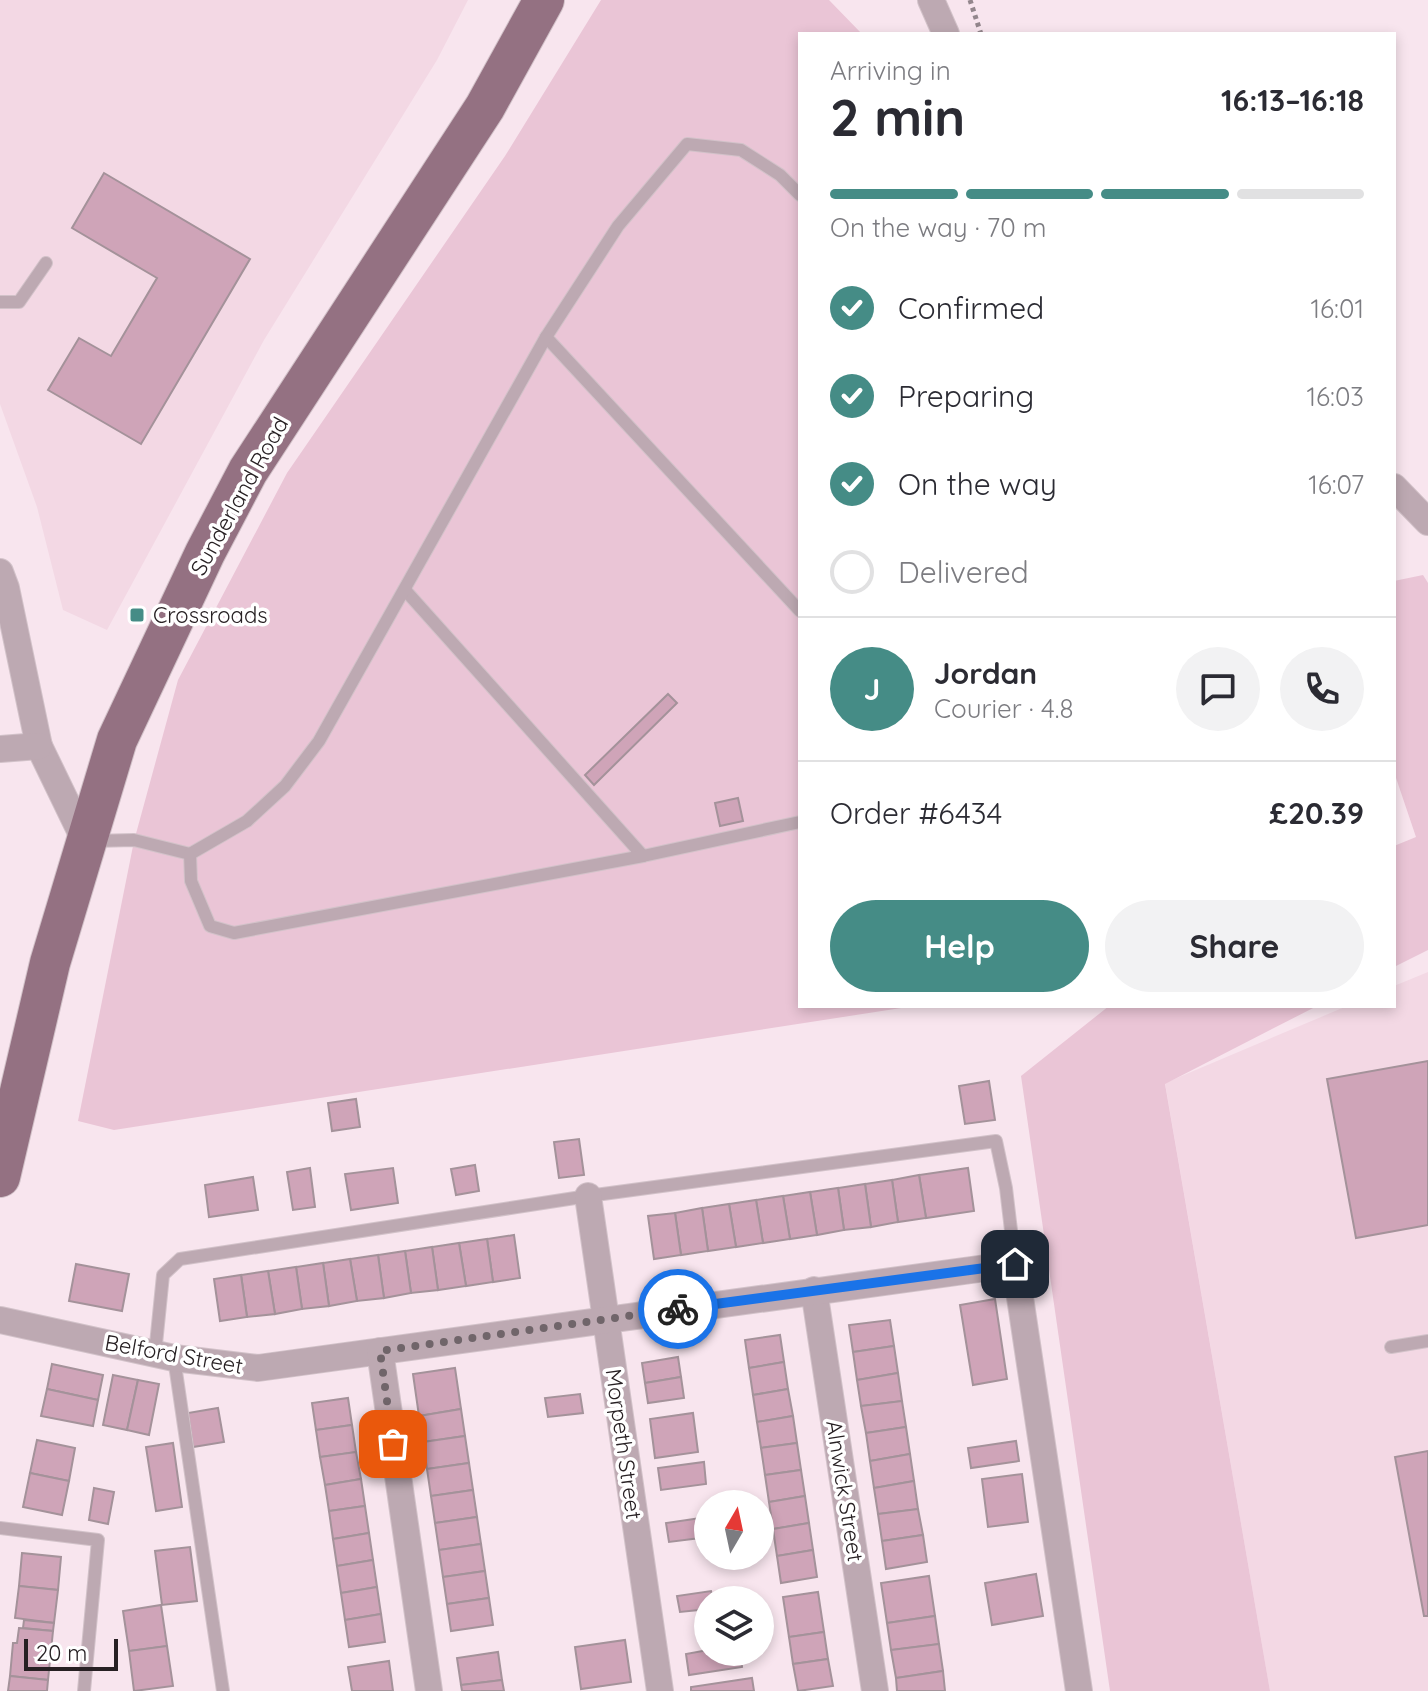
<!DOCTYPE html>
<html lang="en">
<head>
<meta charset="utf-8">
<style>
	:root { --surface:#fff; --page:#f2f2f3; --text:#2b2b33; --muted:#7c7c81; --line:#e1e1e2; --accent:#458c86 }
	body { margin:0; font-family:Quicksand,sans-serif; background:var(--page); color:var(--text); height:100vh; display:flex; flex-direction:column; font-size:30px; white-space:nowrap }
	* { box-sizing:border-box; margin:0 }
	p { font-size:26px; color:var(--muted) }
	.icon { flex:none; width:44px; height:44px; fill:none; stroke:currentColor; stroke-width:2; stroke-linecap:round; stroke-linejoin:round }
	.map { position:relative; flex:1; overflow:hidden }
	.details { position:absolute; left:798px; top:32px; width:598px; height:976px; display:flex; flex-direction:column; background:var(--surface); border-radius:0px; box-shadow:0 4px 12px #0003 }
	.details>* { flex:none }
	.needle { width:52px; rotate:9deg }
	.tools { position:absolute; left:694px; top:1490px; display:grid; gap:16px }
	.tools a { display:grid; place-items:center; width:80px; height:80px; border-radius:50%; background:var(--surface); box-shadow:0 4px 12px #0003; font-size:40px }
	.scale { position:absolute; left:24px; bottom:20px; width:94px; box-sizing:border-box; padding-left:8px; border:4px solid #272023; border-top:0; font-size:22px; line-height:28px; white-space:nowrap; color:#272023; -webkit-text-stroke:6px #fff; paint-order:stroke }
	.pin { position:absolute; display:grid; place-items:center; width:68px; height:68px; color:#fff; margin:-34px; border-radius:16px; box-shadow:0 4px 12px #0006 }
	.courier { position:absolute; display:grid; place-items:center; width:80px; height:80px; margin:-40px; border:6px solid #1a73e8; border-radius:50%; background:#fff; color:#222; box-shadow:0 2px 10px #0007 }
	.headline em { font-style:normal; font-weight:700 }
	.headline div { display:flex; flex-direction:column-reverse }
	.headline { display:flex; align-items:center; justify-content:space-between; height:136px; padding:0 32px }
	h1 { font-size:52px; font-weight:700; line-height:60px }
	.bar { display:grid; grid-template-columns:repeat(4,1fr); gap:12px 8px; align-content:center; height:96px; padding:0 32px }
	.bar i { height:10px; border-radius:6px; background:var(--line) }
	.bar .active { background:var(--accent) }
	.bar p { grid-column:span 4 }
	.line { display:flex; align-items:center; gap:20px; padding:0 32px; border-top:2px solid var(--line) }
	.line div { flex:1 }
	.round { display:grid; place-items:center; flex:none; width:84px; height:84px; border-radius:42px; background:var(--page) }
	ol { padding:0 32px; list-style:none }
	li { display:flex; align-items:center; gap:24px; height:88px }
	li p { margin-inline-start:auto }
	li .icon { padding:8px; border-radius:50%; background:var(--accent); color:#fff; stroke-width:4 }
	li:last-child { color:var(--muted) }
	li i { width:44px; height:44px; border:4px solid var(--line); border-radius:50% }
	.action { display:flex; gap:16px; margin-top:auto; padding:16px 32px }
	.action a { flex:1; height:92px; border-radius:48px; background:var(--accent); color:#fff; font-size:32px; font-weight:700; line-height:92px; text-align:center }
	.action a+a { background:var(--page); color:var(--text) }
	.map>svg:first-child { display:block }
	.built { fill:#f3d8e4 }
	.green { fill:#eac5d6 }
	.building { fill:#cfa4b8; stroke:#a4929a; stroke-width:2 }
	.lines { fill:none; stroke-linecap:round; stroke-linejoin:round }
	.service-casing { stroke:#d2c2c9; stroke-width:14 }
	.minor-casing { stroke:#d2c2c9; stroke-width:28 }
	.primary-casing { stroke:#d2c2c9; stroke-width:42 }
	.path { stroke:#93868c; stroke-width:5; stroke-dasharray:4 4; stroke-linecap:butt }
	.service { stroke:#bda9b2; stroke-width:12 }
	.minor { stroke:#bda9b2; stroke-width:26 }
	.primary { stroke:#947182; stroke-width:40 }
	.done { stroke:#70656a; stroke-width:8; stroke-dasharray:0 14.4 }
	.route { stroke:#1a73e8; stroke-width:10 }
	.poi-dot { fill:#458c86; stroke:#fff; stroke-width:3 }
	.labels { text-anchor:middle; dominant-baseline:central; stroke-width:7; stroke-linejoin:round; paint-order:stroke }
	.street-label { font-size:22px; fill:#272023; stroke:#fff }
	.poi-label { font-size:22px; fill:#272023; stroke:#fff; text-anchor:start }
</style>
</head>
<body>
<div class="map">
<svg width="1428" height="1691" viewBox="0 0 1428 1691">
	<rect width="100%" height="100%" fill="#f8e5ee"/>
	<g class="built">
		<path d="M0 0H468L437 60 264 340 107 630 63 610 37 507 0 404Z"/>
		<path d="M1428 972V1691H1270L1165 1083 1347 1006H1394V986Z"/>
	</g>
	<g class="green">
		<path d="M601 0H829L862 34H800V1006H914L114 1130 78 1121 134 841 178 680 287 473 505 156Z"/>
		<path d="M1423 575 1428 583V950L1394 967V846L1416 837 1394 772V581Z"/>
		<path d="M1109 1006H1317L1165 1084 1270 1691H1110L1021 1076Z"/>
	</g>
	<g class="building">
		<path d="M104 173 250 259 141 444 48 390 79 338 111 356 157 278 72 228Z"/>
		<path d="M668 694 677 703 594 785 585 775Z"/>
		<path d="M738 798 743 821 720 826 715 803Z"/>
		<path d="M1428 1061V1225L1356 1238 1327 1079Z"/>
		<path d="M989 1081 995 1120 965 1124 959 1086Z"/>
		<path d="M356 1099 360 1127 332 1131 328 1103Z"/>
		<path d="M579 1139 584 1175 559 1178 554 1142Z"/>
		<path d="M475 1165 479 1191 456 1195 451 1169Z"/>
		<path d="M310 1168 315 1207 293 1210 287 1172Z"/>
		<path d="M393 1168 398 1203 351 1210 345 1174Z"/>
		<path d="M968 1168 974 1211 926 1218 919 1175Z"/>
		<path d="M919 1175 926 1218 898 1222 892 1180Z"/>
		<path d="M253 1177 258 1210 209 1217 205 1185Z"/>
		<path d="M892 1180 898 1222 871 1227 865 1184Z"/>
		<path d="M865 1184 871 1227 844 1230 838 1188Z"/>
		<path d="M838 1188 844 1230 817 1235 810 1192Z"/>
		<path d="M810 1192 817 1235 790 1239 783 1196Z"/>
		<path d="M783 1196 790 1239 763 1243 756 1200Z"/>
		<path d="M756 1200 763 1243 736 1247 729 1204Z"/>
		<path d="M729 1204 736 1247 708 1251 702 1208Z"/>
		<path d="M702 1208 708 1251 681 1255 675 1213Z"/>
		<path d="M675 1213 681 1255 654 1259 648 1216Z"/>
		<path d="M514 1235 520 1278 493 1282 487 1239Z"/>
		<path d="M487 1239 493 1282 466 1286 459 1243Z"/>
		<path d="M459 1243 466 1286 438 1290 432 1247Z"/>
		<path d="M432 1247 438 1290 411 1293 405 1251Z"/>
		<path d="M405 1251 411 1293 384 1298 378 1255Z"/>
		<path d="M378 1255 384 1298 357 1301 350 1259Z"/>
		<path d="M350 1259 357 1301 329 1306 323 1263Z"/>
		<path d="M323 1263 329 1306 302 1309 296 1267Z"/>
		<path d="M76 1264 129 1274 122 1311 69 1301Z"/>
		<path d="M296 1267 302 1309 275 1314 268 1271Z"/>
		<path d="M268 1271 275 1314 247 1317 241 1275Z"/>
		<path d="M241 1275 247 1317 220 1321 214 1279Z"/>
		<path d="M995 1299 1007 1379 973 1385 960 1305Z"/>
		<path d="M890 1320 894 1346 853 1352 849 1325Z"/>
		<path d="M780 1335 784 1362 749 1368 745 1340Z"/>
		<path d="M894 1346 898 1373 857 1380 853 1352Z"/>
		<path d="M678 1357 681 1377 645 1383 642 1363Z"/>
		<path d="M784 1362 788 1389 753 1395 749 1368Z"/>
		<path d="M52 1364 103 1375 98 1400 47 1389Z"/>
		<path d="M455 1368 461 1409 419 1416 413 1374Z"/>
		<path d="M898 1373 902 1401 861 1406 857 1380Z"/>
		<path d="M113 1375 138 1380 127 1430 103 1425Z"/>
		<path d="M681 1377 684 1398 648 1403 645 1383Z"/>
		<path d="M138 1380 159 1384 149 1435 127 1430Z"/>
		<path d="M47 1389 98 1400 93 1426 41 1416Z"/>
		<path d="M788 1389 793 1416 757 1422 753 1395Z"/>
		<path d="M580 1394 583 1413 548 1417 545 1398Z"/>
		<path d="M348 1398 352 1425 316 1430 312 1403Z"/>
		<path d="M902 1401 906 1427 866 1433 861 1406Z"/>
		<path d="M218 1408 224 1442 193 1447 188 1413Z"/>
		<path d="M461 1409 465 1436 423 1442 419 1416Z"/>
		<path d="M693 1413 698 1452 655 1458 650 1419Z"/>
		<path d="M793 1416 797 1443 761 1448 757 1422Z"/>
		<path d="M352 1425 356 1452 320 1457 316 1430Z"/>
		<path d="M906 1427 910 1454 870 1461 866 1433Z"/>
		<path d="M465 1436 469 1463 427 1469 423 1442Z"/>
		<path d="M37 1440 75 1448 69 1481 30 1473Z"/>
		<path d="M1016 1441 1019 1461 971 1468 968 1448Z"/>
		<path d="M173 1443 182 1507 156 1511 146 1447Z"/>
		<path d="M797 1443 801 1470 765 1475 761 1448Z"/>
		<path d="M1428 1451V1616H1424L1395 1457Z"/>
		<path d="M356 1452 361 1479 325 1485 320 1457Z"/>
		<path d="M910 1454 914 1481 874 1488 870 1461Z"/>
		<path d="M704 1462 706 1484 661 1490 658 1468Z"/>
		<path d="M469 1463 473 1490 431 1496 427 1469Z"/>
		<path d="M801 1470 805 1496 769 1502 765 1475Z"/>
		<path d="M30 1473 69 1481 62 1515 23 1507Z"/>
		<path d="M1022 1474 1028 1522 988 1527 982 1479Z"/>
		<path d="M361 1479 365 1506 329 1511 325 1485Z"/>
		<path d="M914 1481 918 1509 878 1514 874 1488Z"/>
		<path d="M94 1488 114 1492 108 1524 89 1520Z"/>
		<path d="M473 1490 477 1517 435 1523 431 1496Z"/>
		<path d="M805 1496 809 1523 773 1529 769 1502Z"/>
		<path d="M365 1506 369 1533 333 1539 329 1511Z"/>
		<path d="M918 1509 923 1535 882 1541 878 1514Z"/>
		<path d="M477 1517 481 1544 439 1550 435 1523Z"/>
		<path d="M708 1517V1537L669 1542 666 1523Z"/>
		<path d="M809 1523 813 1550 777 1556 773 1529Z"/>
		<path d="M369 1533 373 1560 337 1566 333 1539Z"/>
		<path d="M923 1535 927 1562 886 1569 882 1541Z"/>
		<path d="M481 1544 485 1571 443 1577 439 1550Z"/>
		<path d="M190 1547 197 1601 162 1605 155 1551Z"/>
		<path d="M813 1550 817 1577 781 1583 777 1556Z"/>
		<path d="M22 1553 61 1557 58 1590 19 1586Z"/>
		<path d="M373 1560 377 1587 341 1593 337 1566Z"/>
		<path d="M485 1571 489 1598 447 1604 443 1577Z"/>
		<path d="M1036 1574 1043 1616 992 1625 985 1583Z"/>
		<path d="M929 1576 935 1616 887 1623 881 1583Z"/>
		<path d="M19 1586 58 1590 54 1623 15 1618Z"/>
		<path d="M377 1587 381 1614 345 1620 341 1593Z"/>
		<path d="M711 1591 713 1600H708V1609L680 1612 677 1596Z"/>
		<path d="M818 1592 824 1632 789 1637 783 1597Z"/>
		<path d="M489 1598 493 1625 451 1631 447 1604Z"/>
		<path d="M161 1605 167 1646 129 1651 123 1611Z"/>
		<path d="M381 1614 385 1642 349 1647 345 1620Z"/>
		<path d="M935 1616 939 1644 891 1650 887 1623Z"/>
		<path d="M24 1620 54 1623 53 1631 23 1628Z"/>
		<path d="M19 1628 53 1631 48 1680 10 1676 13 1643H17Z"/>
		<path d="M824 1632 828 1659 793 1664 789 1637Z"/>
		<path d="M625 1640 631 1682 581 1689 575 1647Z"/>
		<path d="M939 1644 943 1671 896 1678 891 1650Z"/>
		<path d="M167 1646 173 1686 134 1691 129 1651Z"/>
		<path d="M708 1650 740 1652 742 1667 689 1675 686 1654Z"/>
		<path d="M498 1652 502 1680 461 1685 457 1658Z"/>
		<path d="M828 1659 833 1686 798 1691 793 1664Z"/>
		<path d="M389 1661 393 1691H352L348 1667Z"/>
		<path d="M943 1671 945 1691H897L896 1678Z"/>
		<path d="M10 1676 48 1680 47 1691H8Z"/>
		<path d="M752 1678 754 1691H691V1687Z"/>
		<path d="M502 1680 504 1691H462L461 1685Z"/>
	</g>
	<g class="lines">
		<defs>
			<g id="service">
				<path d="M0 302H19L46 263"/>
				<path d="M546 337 800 611"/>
				<path d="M405 590 643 856"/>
				<path d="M93 841 134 840 190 854 191 881 210 926 234 933 643 856 800 822"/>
				<path d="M190 854 247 821 285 786 319 741 546 337 618 226 687 144 741 150 780 175 800 195"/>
				<path d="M1391 1347 1428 1341"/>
				<path d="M155 1354 163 1275 180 1259 588 1196 996 1141 1006 1188 1015 1264"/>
				<path d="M174 1358 223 1691"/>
				<path d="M0 1528 98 1540 84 1691"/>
			</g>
			<g id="minor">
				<path d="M931 0 946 34"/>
				<path d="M1394 487 1428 522"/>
				<path d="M0 572 6 588 39 746 85 841"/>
				<path d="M0 749 39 746"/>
				<path d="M588 1196 660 1691"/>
				<path d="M814 1290 875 1691"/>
				<path d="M0 1320 174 1358 258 1368 1015 1264 1079 1691"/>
				<path d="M380 1351 429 1691"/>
			</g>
			<path id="primary" d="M0 1177 50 963 117 740 205 553 248 471 485 107 544 0"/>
		</defs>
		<use href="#service" class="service-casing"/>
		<use href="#minor" class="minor-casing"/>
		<use href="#primary" class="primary-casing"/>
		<path class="path" d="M970 0 981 34"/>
		<use href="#service" class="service"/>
		<use href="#minor" class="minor"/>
		<use href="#primary" class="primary"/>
	</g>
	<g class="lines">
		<path class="done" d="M393 1444 380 1351 678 1309"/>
		<path class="route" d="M678 1309 1015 1264"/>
	</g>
	<rect class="poi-dot" x="129" y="607" width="16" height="16" rx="4"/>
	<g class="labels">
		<g class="street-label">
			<text transform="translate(239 496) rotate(-61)">Sunderland Road</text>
			<text transform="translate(174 1354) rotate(10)">Belford Street</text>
			<text transform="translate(624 1444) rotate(82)">Morpeth Street</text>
			<text transform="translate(845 1491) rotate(81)">Alnwick Street</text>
		</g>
		<g class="poi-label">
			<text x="153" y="615">Crossroads</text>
		</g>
	</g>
</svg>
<div class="tools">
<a><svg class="needle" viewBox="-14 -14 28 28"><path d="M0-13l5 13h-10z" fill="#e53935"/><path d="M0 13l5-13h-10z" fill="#7c7c81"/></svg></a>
<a><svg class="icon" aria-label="layers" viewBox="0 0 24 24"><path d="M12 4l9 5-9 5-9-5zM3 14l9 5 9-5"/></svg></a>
</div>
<div class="scale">20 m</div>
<div class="pin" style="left:393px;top:1444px;background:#ea580c"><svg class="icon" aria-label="bag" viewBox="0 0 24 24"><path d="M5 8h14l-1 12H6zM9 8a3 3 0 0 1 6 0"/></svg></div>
<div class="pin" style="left:1015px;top:1264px;background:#1f2937"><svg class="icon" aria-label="home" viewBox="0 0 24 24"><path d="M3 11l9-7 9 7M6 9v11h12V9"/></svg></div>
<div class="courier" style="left:678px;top:1309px"><svg class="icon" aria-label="bike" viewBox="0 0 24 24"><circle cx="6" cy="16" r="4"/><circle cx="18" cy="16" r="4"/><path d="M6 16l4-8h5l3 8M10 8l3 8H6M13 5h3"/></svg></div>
<section class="details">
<div class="headline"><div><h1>2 min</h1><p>Arriving in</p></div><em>16:13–16:18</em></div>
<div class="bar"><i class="active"></i><i class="active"></i><i class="active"></i><i></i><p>On the way · 70 m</p></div>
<ol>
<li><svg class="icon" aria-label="check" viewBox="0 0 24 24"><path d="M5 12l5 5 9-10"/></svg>Confirmed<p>16:01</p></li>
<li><svg class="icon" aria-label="check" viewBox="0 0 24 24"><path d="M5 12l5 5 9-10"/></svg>Preparing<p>16:03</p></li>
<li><svg class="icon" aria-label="check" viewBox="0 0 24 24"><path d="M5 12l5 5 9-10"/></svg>On the way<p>16:07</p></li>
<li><i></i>Delivered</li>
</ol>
<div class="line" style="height:144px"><b class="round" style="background:var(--accent);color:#fff">J</b><div><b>Jordan</b><p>Courier · 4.8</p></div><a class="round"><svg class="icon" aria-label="chat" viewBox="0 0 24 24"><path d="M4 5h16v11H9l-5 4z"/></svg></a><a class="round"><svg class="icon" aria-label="phone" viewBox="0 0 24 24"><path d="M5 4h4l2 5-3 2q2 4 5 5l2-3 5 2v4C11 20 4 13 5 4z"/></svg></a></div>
<div class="line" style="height:104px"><div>Order #6434</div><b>£20.39</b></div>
<div class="action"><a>Help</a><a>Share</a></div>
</section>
</div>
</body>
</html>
